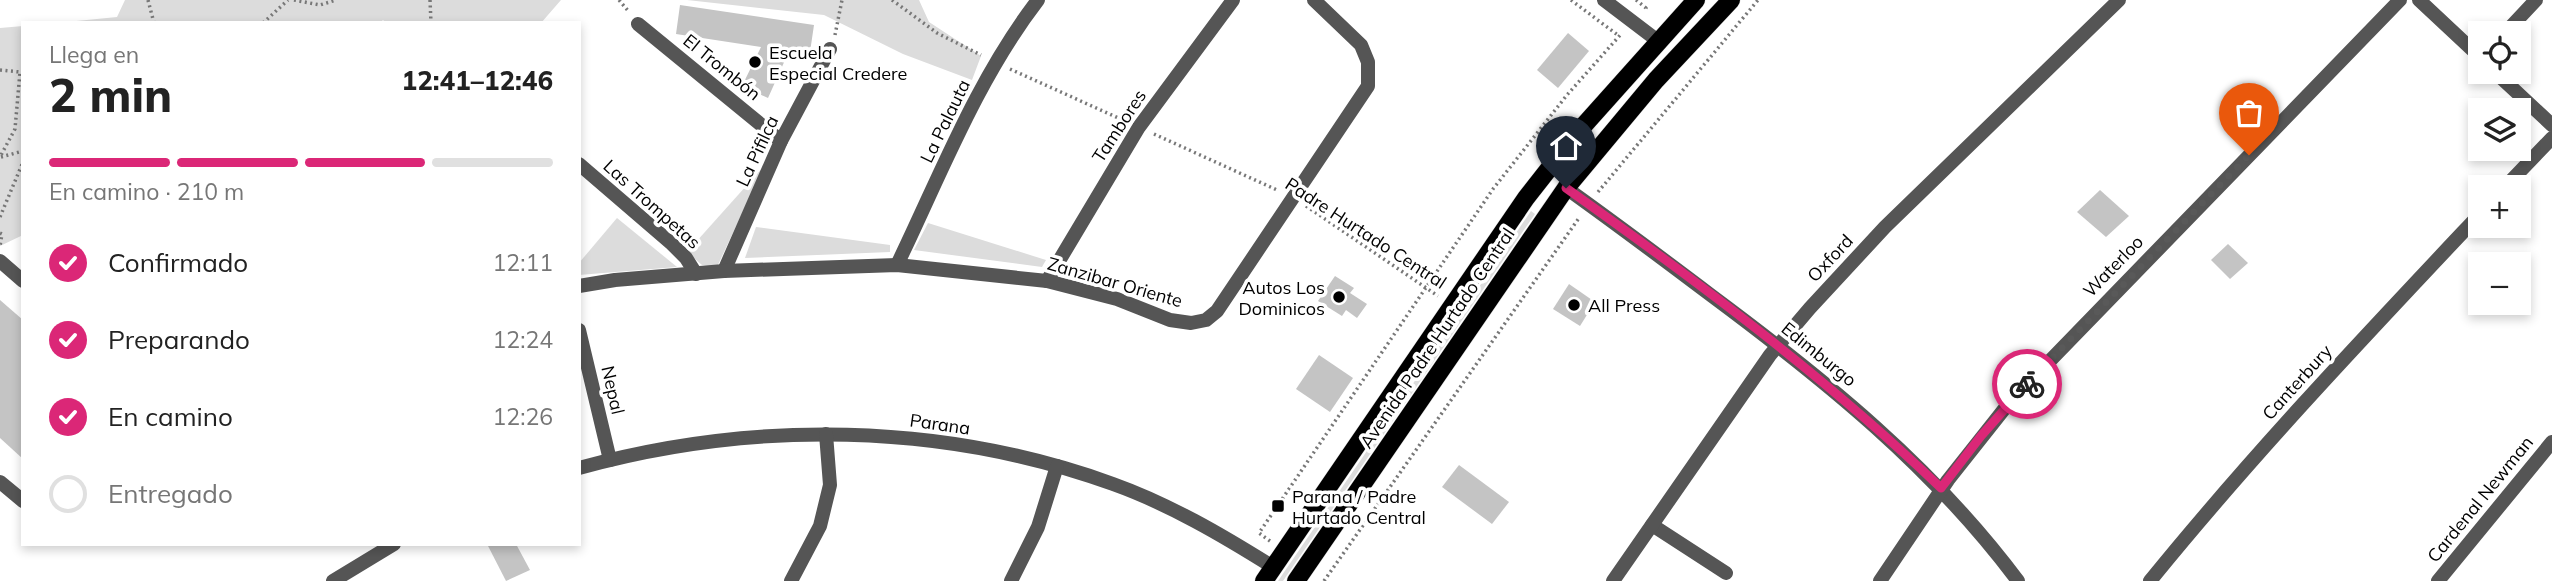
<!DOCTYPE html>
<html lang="es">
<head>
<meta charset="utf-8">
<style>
	:root { --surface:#fff; --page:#f2f2f2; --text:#222; --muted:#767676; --line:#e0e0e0; --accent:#db2777 }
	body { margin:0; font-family:Mulish,sans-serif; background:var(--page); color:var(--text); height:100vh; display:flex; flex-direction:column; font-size:26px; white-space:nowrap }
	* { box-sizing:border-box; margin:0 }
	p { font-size:23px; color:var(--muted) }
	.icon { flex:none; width:38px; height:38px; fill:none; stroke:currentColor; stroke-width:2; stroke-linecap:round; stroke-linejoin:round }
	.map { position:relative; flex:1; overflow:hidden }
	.sheet { position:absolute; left:21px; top:21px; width:560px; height:525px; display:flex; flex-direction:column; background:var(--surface); border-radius:0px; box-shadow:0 4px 10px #0003 }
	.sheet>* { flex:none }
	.buttons { position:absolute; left:2468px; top:21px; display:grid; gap:14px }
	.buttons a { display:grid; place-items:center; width:63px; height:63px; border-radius:0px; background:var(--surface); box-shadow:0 4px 10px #0003; font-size:35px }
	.pin { position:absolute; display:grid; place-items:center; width:60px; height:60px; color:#fff; margin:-72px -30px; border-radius:50% 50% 50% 0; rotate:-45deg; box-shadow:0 0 7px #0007 }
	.pin .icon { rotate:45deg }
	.courier { position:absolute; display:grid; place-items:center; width:70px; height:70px; margin:-35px; border:5px solid #db2777; border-radius:50%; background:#fff; color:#222; box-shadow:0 2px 9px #0007 }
	.head em { font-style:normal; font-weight:800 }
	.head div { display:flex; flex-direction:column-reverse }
	.head { display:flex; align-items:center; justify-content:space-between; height:119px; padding:0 28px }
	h1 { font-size:46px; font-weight:800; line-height:52px }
	.bar { display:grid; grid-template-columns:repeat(4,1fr); gap:10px 7px; align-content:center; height:84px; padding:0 28px }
	.bar i { height:9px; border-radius:5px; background:var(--line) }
	.bar .on { background:var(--accent) }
	.bar p { grid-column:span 4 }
	ol { padding:0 28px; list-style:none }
	li { display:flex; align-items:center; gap:21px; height:77px }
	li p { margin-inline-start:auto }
	li .icon { padding:7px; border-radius:50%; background:var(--accent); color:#fff; stroke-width:4 }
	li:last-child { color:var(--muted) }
	li i { width:38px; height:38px; border:4px solid var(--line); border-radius:50% }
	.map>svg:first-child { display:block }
	.green { fill:#dcdcdc }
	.building { fill:#c4c4c4 }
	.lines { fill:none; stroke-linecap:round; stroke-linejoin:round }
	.primary-casing { stroke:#dbdbdb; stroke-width:19 }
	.path { stroke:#777; stroke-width:3.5; stroke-dasharray:2 3.5; stroke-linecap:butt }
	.minor { stroke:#555; stroke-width:14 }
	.tertiary { stroke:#555; stroke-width:14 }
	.primary { stroke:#000; stroke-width:18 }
	.done { stroke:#595959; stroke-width:7; stroke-dasharray:0 12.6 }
	.route { stroke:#db2777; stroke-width:9 }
	.poi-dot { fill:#000; stroke:#fff; stroke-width:2.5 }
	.labels { text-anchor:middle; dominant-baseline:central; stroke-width:7; stroke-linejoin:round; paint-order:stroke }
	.poi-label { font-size:18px; fill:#000; stroke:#fff; text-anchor:start }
	.street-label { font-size:18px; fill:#000; stroke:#fff }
</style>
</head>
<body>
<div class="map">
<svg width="2552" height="581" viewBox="0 0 2552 581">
	<rect width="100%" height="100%" fill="#fff"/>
	<g class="green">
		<path d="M125 0H561L541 23H386L383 20 380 23H56L117 17Z"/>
		<path d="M687 0H919L929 22 981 56 972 80 903 54 824 15Z"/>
		<path d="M23 26V235L0 246V28Z"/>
		<path d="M764 166 717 267 702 265 687 252Z"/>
		<path d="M1531 211 1535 214 1283 581H1278Z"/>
		<path d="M617 218 677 267 579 275V263Z"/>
		<path d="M928 223 1046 260 1042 267 914 250Z"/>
		<path d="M756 227 890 245V252L745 258Z"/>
	</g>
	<g class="building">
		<path d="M680 5 814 25 810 52 790 49 768 98 742 86 761 47 676 34Z"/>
		<path d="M1568 33 1589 51 1558 88 1537 70Z"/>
		<path d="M2100 190 2129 216 2106 237 2077 212Z"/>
		<path d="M2228 244 2248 263 2230 279 2211 260Z"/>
		<path d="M1335 276 1354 288 1350 293 1367 304 1357 318 1346 310 1342 316 1318 301Z"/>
		<path d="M1569 284 1595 302 1580 326 1553 309Z"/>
		<path d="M0 300 23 320V459L0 438Z"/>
		<path d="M1319 355 1353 378 1330 412 1296 389Z"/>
		<path d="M1459 465 1509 502 1492 524 1442 487Z"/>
		<path d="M487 544H516L530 570 506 581Z"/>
	</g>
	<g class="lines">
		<defs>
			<g id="primary">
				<path d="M1264 581 1526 198 1577 133 1696 0"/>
				<path d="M1296 581 1566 188 1656 80 1731 0"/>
			</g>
		</defs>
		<use href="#primary" class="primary-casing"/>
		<g class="path">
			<path d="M148 0 154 23"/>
			<path d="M294 0 320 5 336 0"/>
			<path d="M430 0 431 23"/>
			<path d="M619 0 629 12"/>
			<path d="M892 0 937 33 981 55"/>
			<path d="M1571 0 1619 36"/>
			<path d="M1636 0 1646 8 1645 9"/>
			<path d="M263 23 288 0"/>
			<path d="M835 35 842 0"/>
			<path d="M1010 69 1125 121"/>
			<path d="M0 70 20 72 15 129 0 157"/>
			<path d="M1154 134 1277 190"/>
			<path d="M1 157 23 151"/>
			<path d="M1598 192 1758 0"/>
			<path d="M1306 206 1438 296"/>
			<path d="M0 217 23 162"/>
			<path d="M0 233 2 234 0 246"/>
			<path d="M1270 541 1259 533 1493 189 1567 95 1622 33"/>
			<path d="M1324 581 1579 218"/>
		</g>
		<g class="minor">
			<path d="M1604 0 1658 41"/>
			<path d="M638 24 781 141"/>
			<path d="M2505 33 2536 0"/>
			<path d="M579 164 672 244 686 258 696 274"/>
			<path d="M2505 187 2552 138"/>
			<path d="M1566 188C1615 223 1663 259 1712 296 1825 380 1933 467 2018 581"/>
			<path d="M0 261 23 281"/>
			<path d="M897 265C940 176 977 79 1038 0"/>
			<path d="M724 271 781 141 830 49"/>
			<path d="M1047 281 1139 127 1233 0"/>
			<path d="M579 286 615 280 724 271 897 265 1047 281 1117 299 1170 320 1191 323 1206 320 1217 311 1368 86V62L1361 45 1314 0"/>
			<path d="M579 330 610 460"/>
			<path d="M579 468C753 420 942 422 1113 484 1169 504 1222 535 1273 567"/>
			<path d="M0 482 23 501"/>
			<path d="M1652 525 1726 573"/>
			<path d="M333 581 394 544"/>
			<path d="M791 581 820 526 830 485 826 434"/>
			<path d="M1011 581 1038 527 1057 466"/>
			<path d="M1613 581 1770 355 1810 308 1885 227 2119 0"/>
			<path d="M1880 581 1948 480 2009 403 2400 0"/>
			<path d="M2150 581C2254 453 2367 334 2480 214"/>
			<path d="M2438 581 2552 442"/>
		</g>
		<g class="tertiary">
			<path d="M2419 0 2480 57"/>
			<path d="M2495 72 2552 125"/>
		</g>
		<use href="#primary" class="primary"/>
	</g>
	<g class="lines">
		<path class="done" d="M2027 384 2249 155"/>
		<path class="route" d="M1566 188C1697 281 1826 377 1941 488L1981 436 2027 384"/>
	</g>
	<g class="poi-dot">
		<circle cx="755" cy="62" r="7"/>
		<circle cx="1339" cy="297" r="7"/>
		<circle cx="1574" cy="305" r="7"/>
		<rect x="1271" y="499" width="14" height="14" rx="3.5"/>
	</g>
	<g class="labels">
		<g class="poi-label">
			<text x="769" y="52">Escuela<tspan x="769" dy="21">Especial Credere</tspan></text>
			<text x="1325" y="287" text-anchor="end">Autos Los<tspan x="1325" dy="21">Dominicos</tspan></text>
			<text x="1588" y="305">All Press</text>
			<text x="1292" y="496">Parana / Padre<tspan x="1292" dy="21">Hurtado Central</tspan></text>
		</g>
		<g class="street-label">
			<text transform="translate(722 67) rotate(39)">El Trombón</text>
			<text transform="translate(945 121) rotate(-64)">La Palauta</text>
			<text transform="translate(1119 126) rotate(-57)">Tambores</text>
			<text transform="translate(757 151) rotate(-65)">La Pifilca</text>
			<text transform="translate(652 204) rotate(42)">Las Trompetas</text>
			<text transform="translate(1366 233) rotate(33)">Padre Hurtado Central</text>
			<text transform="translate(1830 258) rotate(-47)">Oxford</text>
			<text transform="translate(2113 266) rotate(-46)">Waterloo</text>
			<text transform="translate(1115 282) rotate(16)">Zanzibar Oriente</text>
			<text transform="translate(1437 338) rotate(-56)">Avenida Padre Hurtado Central</text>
			<text transform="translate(1819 354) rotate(39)">Edimburgo</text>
			<text transform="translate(2297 382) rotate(-48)">Canterbury</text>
			<text transform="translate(613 390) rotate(77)">Nepal</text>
			<text transform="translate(940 424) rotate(8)">Parana</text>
			<text transform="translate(2480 499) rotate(-51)">Cardenal Newman</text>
		</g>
	</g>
</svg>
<div class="buttons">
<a><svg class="icon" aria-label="locate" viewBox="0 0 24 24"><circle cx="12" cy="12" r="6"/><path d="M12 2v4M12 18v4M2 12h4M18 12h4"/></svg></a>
<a><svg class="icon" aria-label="layers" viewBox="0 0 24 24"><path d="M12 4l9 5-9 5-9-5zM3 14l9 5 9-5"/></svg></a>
<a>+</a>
<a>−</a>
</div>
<div class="pin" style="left:2249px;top:155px;background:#ea580c"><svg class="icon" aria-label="bag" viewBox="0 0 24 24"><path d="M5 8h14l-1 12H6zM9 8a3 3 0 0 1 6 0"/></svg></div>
<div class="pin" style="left:1566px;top:188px;background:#1f2937"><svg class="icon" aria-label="home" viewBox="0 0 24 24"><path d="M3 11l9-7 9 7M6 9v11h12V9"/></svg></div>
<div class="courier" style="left:2027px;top:384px"><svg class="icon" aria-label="bike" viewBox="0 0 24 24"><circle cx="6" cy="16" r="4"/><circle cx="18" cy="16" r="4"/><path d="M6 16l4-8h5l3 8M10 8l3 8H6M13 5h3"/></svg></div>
<section class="sheet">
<div class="head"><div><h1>2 min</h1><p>Llega en</p></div><em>12:41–12:46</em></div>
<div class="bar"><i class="on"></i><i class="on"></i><i class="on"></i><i></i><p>En camino · 210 m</p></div>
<ol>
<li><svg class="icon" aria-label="check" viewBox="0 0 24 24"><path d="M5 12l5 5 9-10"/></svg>Confirmado<p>12:11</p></li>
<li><svg class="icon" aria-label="check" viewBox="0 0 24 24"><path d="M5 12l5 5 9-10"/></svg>Preparando<p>12:24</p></li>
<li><svg class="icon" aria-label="check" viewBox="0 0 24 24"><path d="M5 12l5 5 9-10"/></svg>En camino<p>12:26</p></li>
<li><i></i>Entregado</li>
</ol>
</section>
</div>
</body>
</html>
